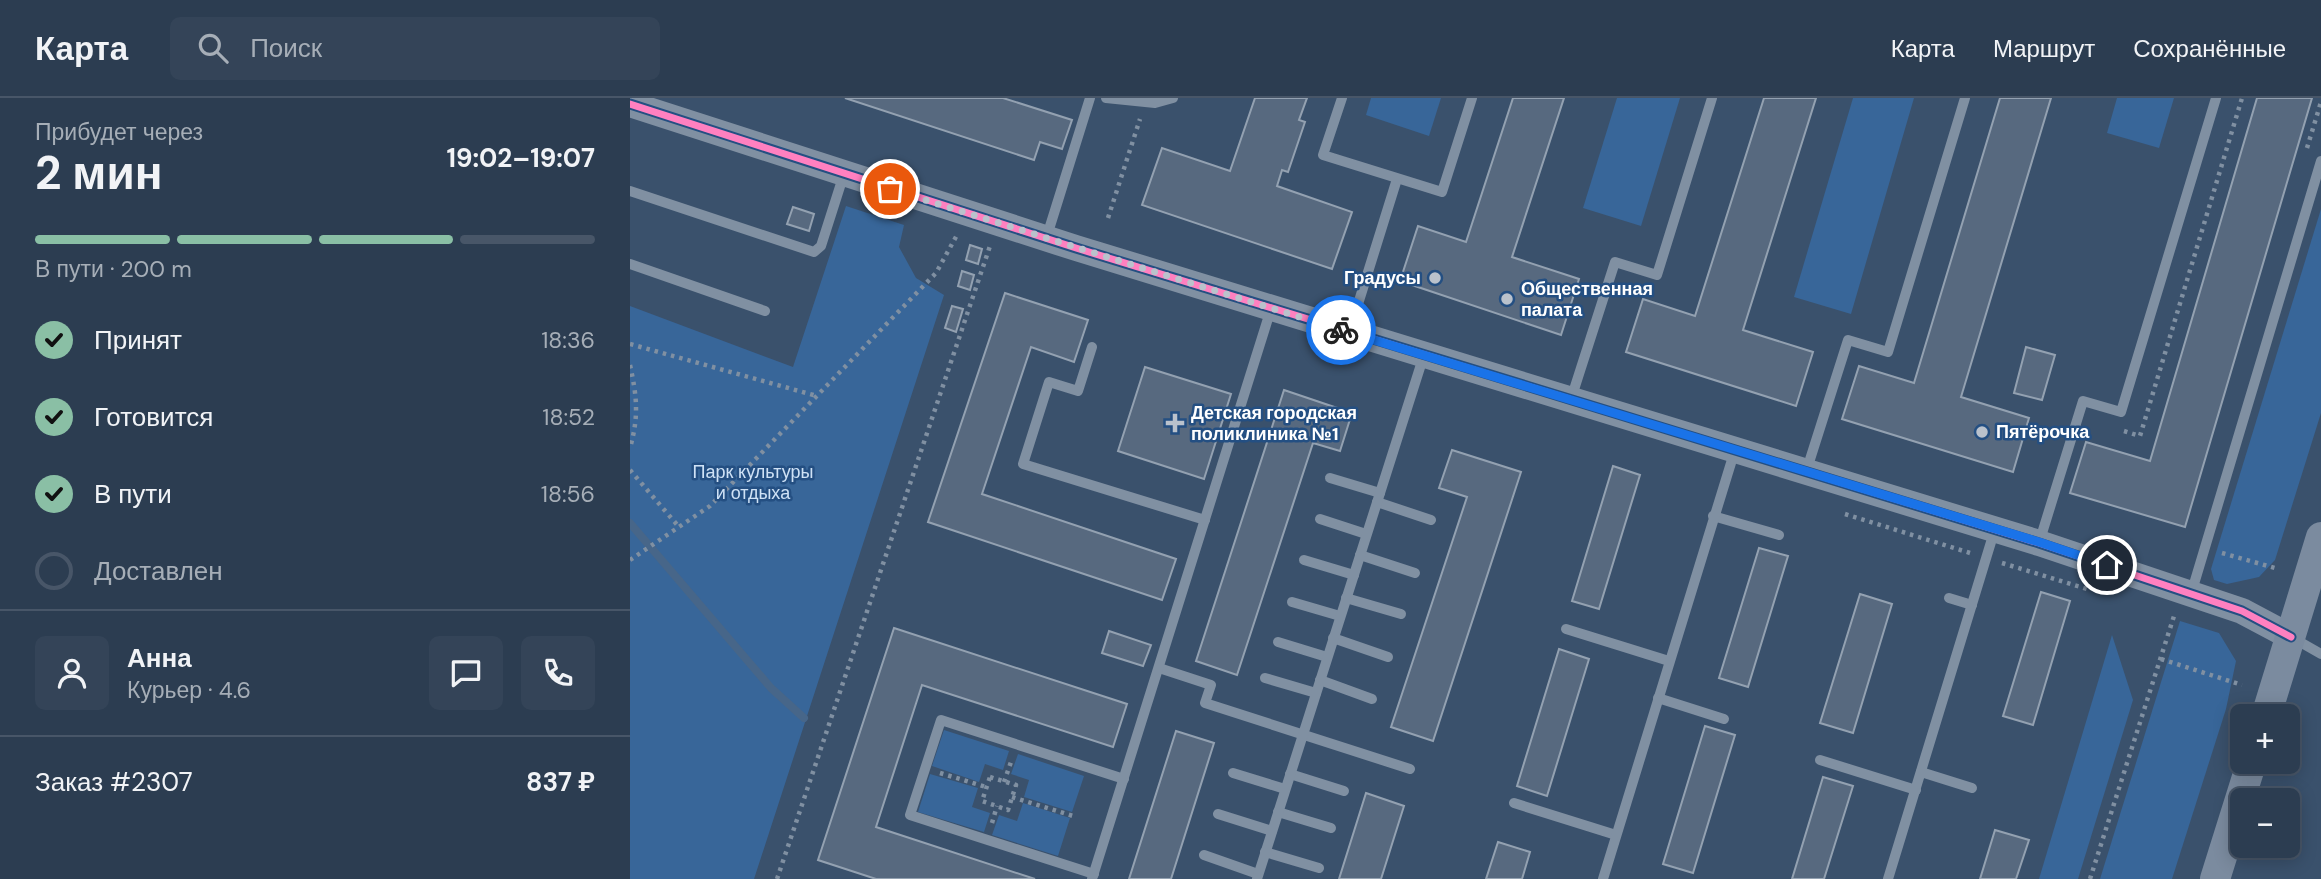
<!DOCTYPE html>
<html lang="ru">
<head>
<meta charset="utf-8">
<style>
	:root { --surface:#2c3d51; --page:#344458; --text:#f1f3f6; --muted:#a6aeb7; --line:#485668; --accent:#8abfa5 }
	body { margin:0; font-family:"DM Sans",sans-serif; background:var(--page); color:var(--text); height:100vh; display:flex; flex-direction:column; font-size:26px; white-space:nowrap }
	* { box-sizing:border-box; margin:0 }
	p { font-size:23px; color:var(--muted) }
	.icon { flex:none; width:38px; height:38px; fill:none; stroke:currentColor; stroke-width:2; stroke-linecap:round; stroke-linejoin:round }
	.map { position:relative; flex:1; overflow:hidden }
	.sheet { display:flex; flex-direction:column; background:var(--surface); width:630px }
	.sheet>* { flex:none }
	.controls { position:absolute; left:1600px; top:606px; display:grid; gap:14px }
	.controls a { display:grid; place-items:center; width:70px; height:70px; border-radius:10px; background:var(--surface); box-shadow:0 4px 18px #0003,0 0 0 2px var(--line); font-size:35px }
	.pin { position:absolute; display:grid; place-items:center; width:60px; height:60px; color:#fff; margin:-30px; border:4px solid #fff; border-radius:50%; box-shadow:0 2px 7px #0007 }
	.courier { position:absolute; display:grid; place-items:center; width:70px; height:70px; margin:-35px; border:5px solid #1a73e8; border-radius:50%; background:#fff; color:#222; box-shadow:0 2px 9px #0007 }
	.summary em { font-style:normal; font-weight:700 }
	.summary div { display:flex; flex-direction:column-reverse }
	.summary { display:flex; align-items:center; justify-content:space-between; height:119px; padding:0 35px }
	h1 { font-size:46px; font-weight:700; line-height:52px }
	.bar { display:grid; grid-template-columns:repeat(4,1fr); gap:10px 7px; align-content:center; height:84px; padding:0 35px }
	.bar i { height:9px; border-radius:5px; background:var(--line) }
	.bar .selected { background:var(--accent) }
	.bar p { grid-column:span 4 }
	.line { display:flex; align-items:center; gap:18px; padding:0 35px; border-top:2px solid var(--line) }
	.line div { flex:1 }
	.round { display:grid; place-items:center; flex:none; width:74px; height:74px; border-radius:10px; background:var(--page) }
	ol { padding:0 35px; list-style:none }
	li { display:flex; align-items:center; gap:21px; height:77px }
	li p { margin-inline-start:auto }
	li .icon { padding:7px; border-radius:50%; background:var(--accent); color:#111; stroke-width:4 }
	li:last-child { color:var(--muted) }
	li i { width:38px; height:38px; border:4px solid var(--line); border-radius:50% }
	header { display:flex; align-items:center; gap:42px; box-sizing:border-box; height:98px; padding:0 35px; background:var(--surface); border-bottom:2px solid var(--line) }
	header strong { font-size:33px }
	nav { display:flex; gap:38px; margin-inline-start:auto; font-size:24px }
	.search { width:490px; height:63px; background:var(--page); display:flex; align-items:center; gap:18px; box-sizing:border-box; padding:0 24px; border-radius:10px; color:var(--muted); font-size:26px }
	main { display:flex; flex:1; min-height:0 }
	.map>svg:first-child { display:block }
	.green { fill:#386699 }
	.lines { fill:none; stroke-linecap:round; stroke-linejoin:round }
	.stream { stroke:#476689; stroke-width:8 }
	.building { fill:#57697f; stroke:#93a1b1; stroke-width:2 }
	.path { stroke:#8090a2; stroke-width:4.5; stroke-dasharray:3.5 5; stroke-linecap:butt }
	.service { stroke:#8090a2; stroke-width:10 }
	.tertiary { stroke:#8090a2; stroke-width:26 }
	.secondary { stroke:#7b8b9f; stroke-width:30 }
	.cycleway-casing { stroke:#244f82; stroke-width:11 }
	.cycleway { stroke:#ff80c0; stroke-width:7 }
	.done { stroke:#bac2cc; stroke-width:7; stroke-dasharray:0 12.6 }
	.route { stroke:#1a73e8; stroke-width:9 }
	.poi-dot { fill:#bac2cc; stroke:#244f82; stroke-width:2.5 }
	.labels { text-anchor:middle; dominant-baseline:central; stroke-width:5; stroke-linejoin:round; paint-order:stroke }
	.poi-label { font-size:18px; font-weight:bold; fill:#fff; stroke:#244f82; text-anchor:start }
	.park-label { font-size:18px; fill:#cfe2f6; stroke:#244f82 }
</style>
</head>
<body>
<header>
<strong>Карта</strong>
<div class="search"><svg class="icon" aria-label="search" viewBox="0 0 24 24"><circle cx="10" cy="10" r="6"/><path d="M15 15l6 6"/></svg>Поиск</div>
<nav><a>Карта</a><a>Маршрут</a><a>Сохранённые</a></nav>
</header>
<main>
<section class="sheet">
<div class="summary"><div><h1>2 мин</h1><p>Прибудет через</p></div><em>19:02–19:07</em></div>
<div class="bar"><i class="selected"></i><i class="selected"></i><i class="selected"></i><i></i><p>В пути · 200 m</p></div>
<ol>
<li><svg class="icon" aria-label="check" viewBox="0 0 24 24"><path d="M5 12l5 5 9-10"/></svg>Принят<p>18:36</p></li>
<li><svg class="icon" aria-label="check" viewBox="0 0 24 24"><path d="M5 12l5 5 9-10"/></svg>Готовится<p>18:52</p></li>
<li><svg class="icon" aria-label="check" viewBox="0 0 24 24"><path d="M5 12l5 5 9-10"/></svg>В пути<p>18:56</p></li>
<li><i></i>Доставлен</li>
</ol>
<div class="line" style="height:126px"><a class="round"><svg class="icon" aria-label="person" viewBox="0 0 24 24"><circle cx="12" cy="8" r="4"/><path d="M4 21q1-7 8-7t8 7"/></svg></a><div><b>Анна</b><p>Курьер · 4.6</p></div><a class="round"><svg class="icon" aria-label="chat" viewBox="0 0 24 24"><path d="M4 5h16v11H9l-5 4z"/></svg></a><a class="round"><svg class="icon" aria-label="phone" viewBox="0 0 24 24"><path d="M5 4h4l2 5-3 2q2 4 5 5l2-3 5 2v4C11 20 4 13 5 4z"/></svg></a></div>
<div class="line" style="height:91px"><div>Заказ #2307</div><b>837 ₽</b></div>
</section>
<div class="map">
<svg width="1691" height="781" viewBox="0 0 1691 781">
	<rect width="100%" height="100%" fill="#3a516c"/>
	<g class="green">
		<path d="M741 0H811L799 38 736 17Z"/>
		<path d="M987 0H1050L1011 128 953 110Z"/>
		<path d="M1223 0H1284L1221 216 1164 199Z"/>
		<path d="M1487 0H1544L1529 50 1477 35Z"/>
		<path d="M216 108 274 127 269 149 286 180 314 197 124 781H0V208L163 269Z"/>
		<path d="M1691 111V315L1645 462 1629 479 1597 486 1584 482 1581 471Z"/>
		<path d="M1550 523 1589 535 1606 563 1596 611 1542 781H1470Z"/>
		<path d="M1482 537 1503 602 1448 781H1409Z"/>
		<path d="M314 632 379 653 373 672 355 666 349 684 302 668Z"/>
		<path d="M388 656 454 678 442 714 394 699 399 682 381 676Z"/>
		<path d="M300 676 348 690 342 709 360 715 354 734 288 714Z"/>
		<path d="M393 705 440 720 428 758 362 737 369 717 387 723Z"/>
	</g>
	<g class="lines">
		<path class="stream" d="M0 425 141 590 174 620"/>
	</g>
	<g class="building">
		<path d="M215 0H373L442 22 432 51 410 44 404 62Z"/>
		<path d="M625 0H677L669 22 675 24 658 74 652 72 647 88 722 114 702 171 512 107 532 50 600 73Z"/>
		<path d="M883 0H934L882 159 949 181 931 237 770 183 788 128 836 144Z"/>
		<path d="M1134 0H1186L1113 232 1183 254 1166 308 996 254 1013 201 1065 218Z"/>
		<path d="M1370 0H1421L1331 299 1399 320 1383 374 1212 321 1229 268 1284 285Z"/>
		<path d="M1627 0H1682L1555 429 1440 395 1456 344 1520 363Z"/>
		<path d="M163 109 184 116 179 133 157 126Z"/>
		<path d="M340 147 352 151 348 166 336 162Z"/>
		<path d="M332 173 344 177 340 192 328 188Z"/>
		<path d="M375 195 458 222 444 264 401 249 352 396 546 461 532 502 298 424Z"/>
		<path d="M322 208 333 211 326 234 315 230Z"/>
		<path d="M1396 249 1425 257 1412 302 1384 295Z"/>
		<path d="M515 269 601 296 574 381 488 353Z"/>
		<path d="M654 292 722 315 710 353 683 345 607 577 566 563Z"/>
		<path d="M822 352 891 374 803 643 761 629 837 399 809 390Z"/>
		<path d="M983 368 1010 377 969 511 942 503Z"/>
		<path d="M1129 450 1158 458 1118 589 1089 580Z"/>
		<path d="M1411 494 1440 503 1403 627 1373 618Z"/>
		<path d="M1230 496 1262 506 1223 635 1190 625Z"/>
		<path d="M264 530 497 606 483 649 292 587 246 729 405 781H246L188 762Z"/>
		<path d="M479 533 521 547 513 568 472 555Z"/>
		<path d="M929 551 959 561 917 698 887 688Z"/>
		<path d="M1075 628 1105 637 1063 775 1033 766Z"/>
		<path d="M546 633 584 645 541 781H499Z"/>
		<path d="M1193 679 1223 688 1194 781H1162Z"/>
		<path d="M736 695 774 708 751 781H709Z"/>
		<path d="M1365 732 1399 742 1386 781H1350Z"/>
		<path d="M868 744 900 754 892 781H856Z"/>
	</g>
	<g class="lines">
		<g class="path">
			<path d="M1677 50 1691 4"/>
			<path d="M478 120 510 21"/>
			<path d="M0 246 187 298"/>
			<path d="M0 267C7 299 9 318 0 350"/>
			<path d="M1494 333 1510 338 1612 0"/>
			<path d="M0 372 49 429"/>
			<path d="M1215 416 1340 455"/>
			<path d="M1592 455 1645 470"/>
			<path d="M0 462 80 408 306 175 327 137"/>
			<path d="M1372 465 1457 491"/>
			<path d="M1531 561 1612 587"/>
			<path d="M310 675 356 689"/>
			<path d="M360 679 386 687 378 712 352 703Z"/>
			<path d="M374 684 382 661"/>
			<path d="M382 699 443 718"/>
			<path d="M362 725 367 708"/>
			<path d="M147 781 360 148"/>
			<path d="M1460 781 1544 518H1542"/>
		</g>
		<g class="service">
			<path d="M476 0 525 5 543 0"/>
			<path d="M712 0 693 57 812 94 842 0"/>
			<path d="M0 93 184 154 191 148 214 76"/>
			<path d="M416 141 460 0"/>
			<path d="M0 166 135 213"/>
			<path d="M719 235 767 81"/>
			<path d="M462 249 448 293 419 284 393 366 575 422"/>
			<path d="M941 301 985 164 1027 177 1082 0"/>
			<path d="M1176 374 1218 242 1258 254 1335 0"/>
			<path d="M700 380 750 395"/>
			<path d="M747 404 801 422"/>
			<path d="M1083 418 1149 437"/>
			<path d="M690 421 736 436"/>
			<path d="M1409 445 1453 303 1491 314 1586 0"/>
			<path d="M730 457 785 475"/>
			<path d="M674 462 724 477"/>
			<path d="M1561 496 1691 63"/>
			<path d="M716 500 771 516"/>
			<path d="M1319 500 1342 507"/>
			<path d="M662 504 710 518"/>
			<path d="M936 531 1039 563"/>
			<path d="M703 540 758 559"/>
			<path d="M1663 540 1691 556"/>
			<path d="M648 544 697 559"/>
			<path d="M529 570 581 587 575 605 780 671"/>
			<path d="M635 580 686 595"/>
			<path d="M690 582 742 601"/>
			<path d="M1028 600 1094 621"/>
			<path d="M1190 662 1286 692"/>
			<path d="M1291 674 1342 690"/>
			<path d="M603 675 655 691"/>
			<path d="M660 676 714 693"/>
			<path d="M884 705 986 737"/>
			<path d="M648 714 701 730"/>
			<path d="M588 716 642 733"/>
			<path d="M635 754 689 770"/>
			<path d="M574 757 628 776"/>
			<path d="M464 776 280 717 311 622 494 681"/>
			<path d="M462 781 641 211"/>
			<path d="M627 781 794 257"/>
			<path d="M973 781 1105 352"/>
			<path d="M1258 781 1365 431"/>
		</g>
		<path class="tertiary" d="M0 6 446 150 1409 445 1612 513 1661 539"/>
		<g class="secondary">
			<path d="M1636 618 1691 439"/>
			<path d="M1585 781 1622 663"/>
		</g>
		<defs>
			<path id="cycleway" d="M0 6 446 150 1409 445 1612 513 1661 539"/>
		</defs>
		<use href="#cycleway" class="cycleway-casing"/>
		<use href="#cycleway" class="cycleway"/>
	</g>
	<g class="lines">
		<path class="done" d="M260 91 711 232"/>
		<path class="route" d="M711 232 1409 444 1477 467"/>
	</g>
	<g class="poi-dot">
		<circle cx="805" cy="180" r="7"/>
		<circle cx="877" cy="201" r="7"/>
		<path d="M541.5 314.5h7v7h7v7h-7v7h-7v-7h-7v-7h7z"/>
		<circle cx="1352" cy="334" r="7"/>
	</g>
	<g class="labels">
		<g class="poi-label">
			<text x="791" y="180" text-anchor="end">Градусы</text>
			<text x="891" y="191">Общественная<tspan x="891" dy="21">палата</tspan></text>
			<text x="561" y="315">Детская городская<tspan x="561" dy="21">поликлиника №1</tspan></text>
			<text x="1366" y="334">Пятёрочка</text>
		</g>
		<g class="park-label">
			<text x="123" y="374">Парк культуры<tspan x="123" dy="21">и отдыха</tspan></text>
		</g>
	</g>
</svg>
<div class="controls">
<a>+</a>
<a>−</a>
</div>
<div class="pin" style="left:260px;top:91px;background:#ea580c"><svg class="icon" aria-label="bag" viewBox="0 0 24 24"><path d="M5 8h14l-1 12H6zM9 8a3 3 0 0 1 6 0"/></svg></div>
<div class="pin" style="left:1477px;top:467px;background:#1f2937"><svg class="icon" aria-label="home" viewBox="0 0 24 24"><path d="M3 11l9-7 9 7M6 9v11h12V9"/></svg></div>
<div class="courier" style="left:711px;top:232px"><svg class="icon" aria-label="bike" viewBox="0 0 24 24"><circle cx="6" cy="16" r="4"/><circle cx="18" cy="16" r="4"/><path d="M6 16l4-8h5l3 8M10 8l3 8H6M13 5h3"/></svg></div>
</div>
</main>
</body>
</html>
